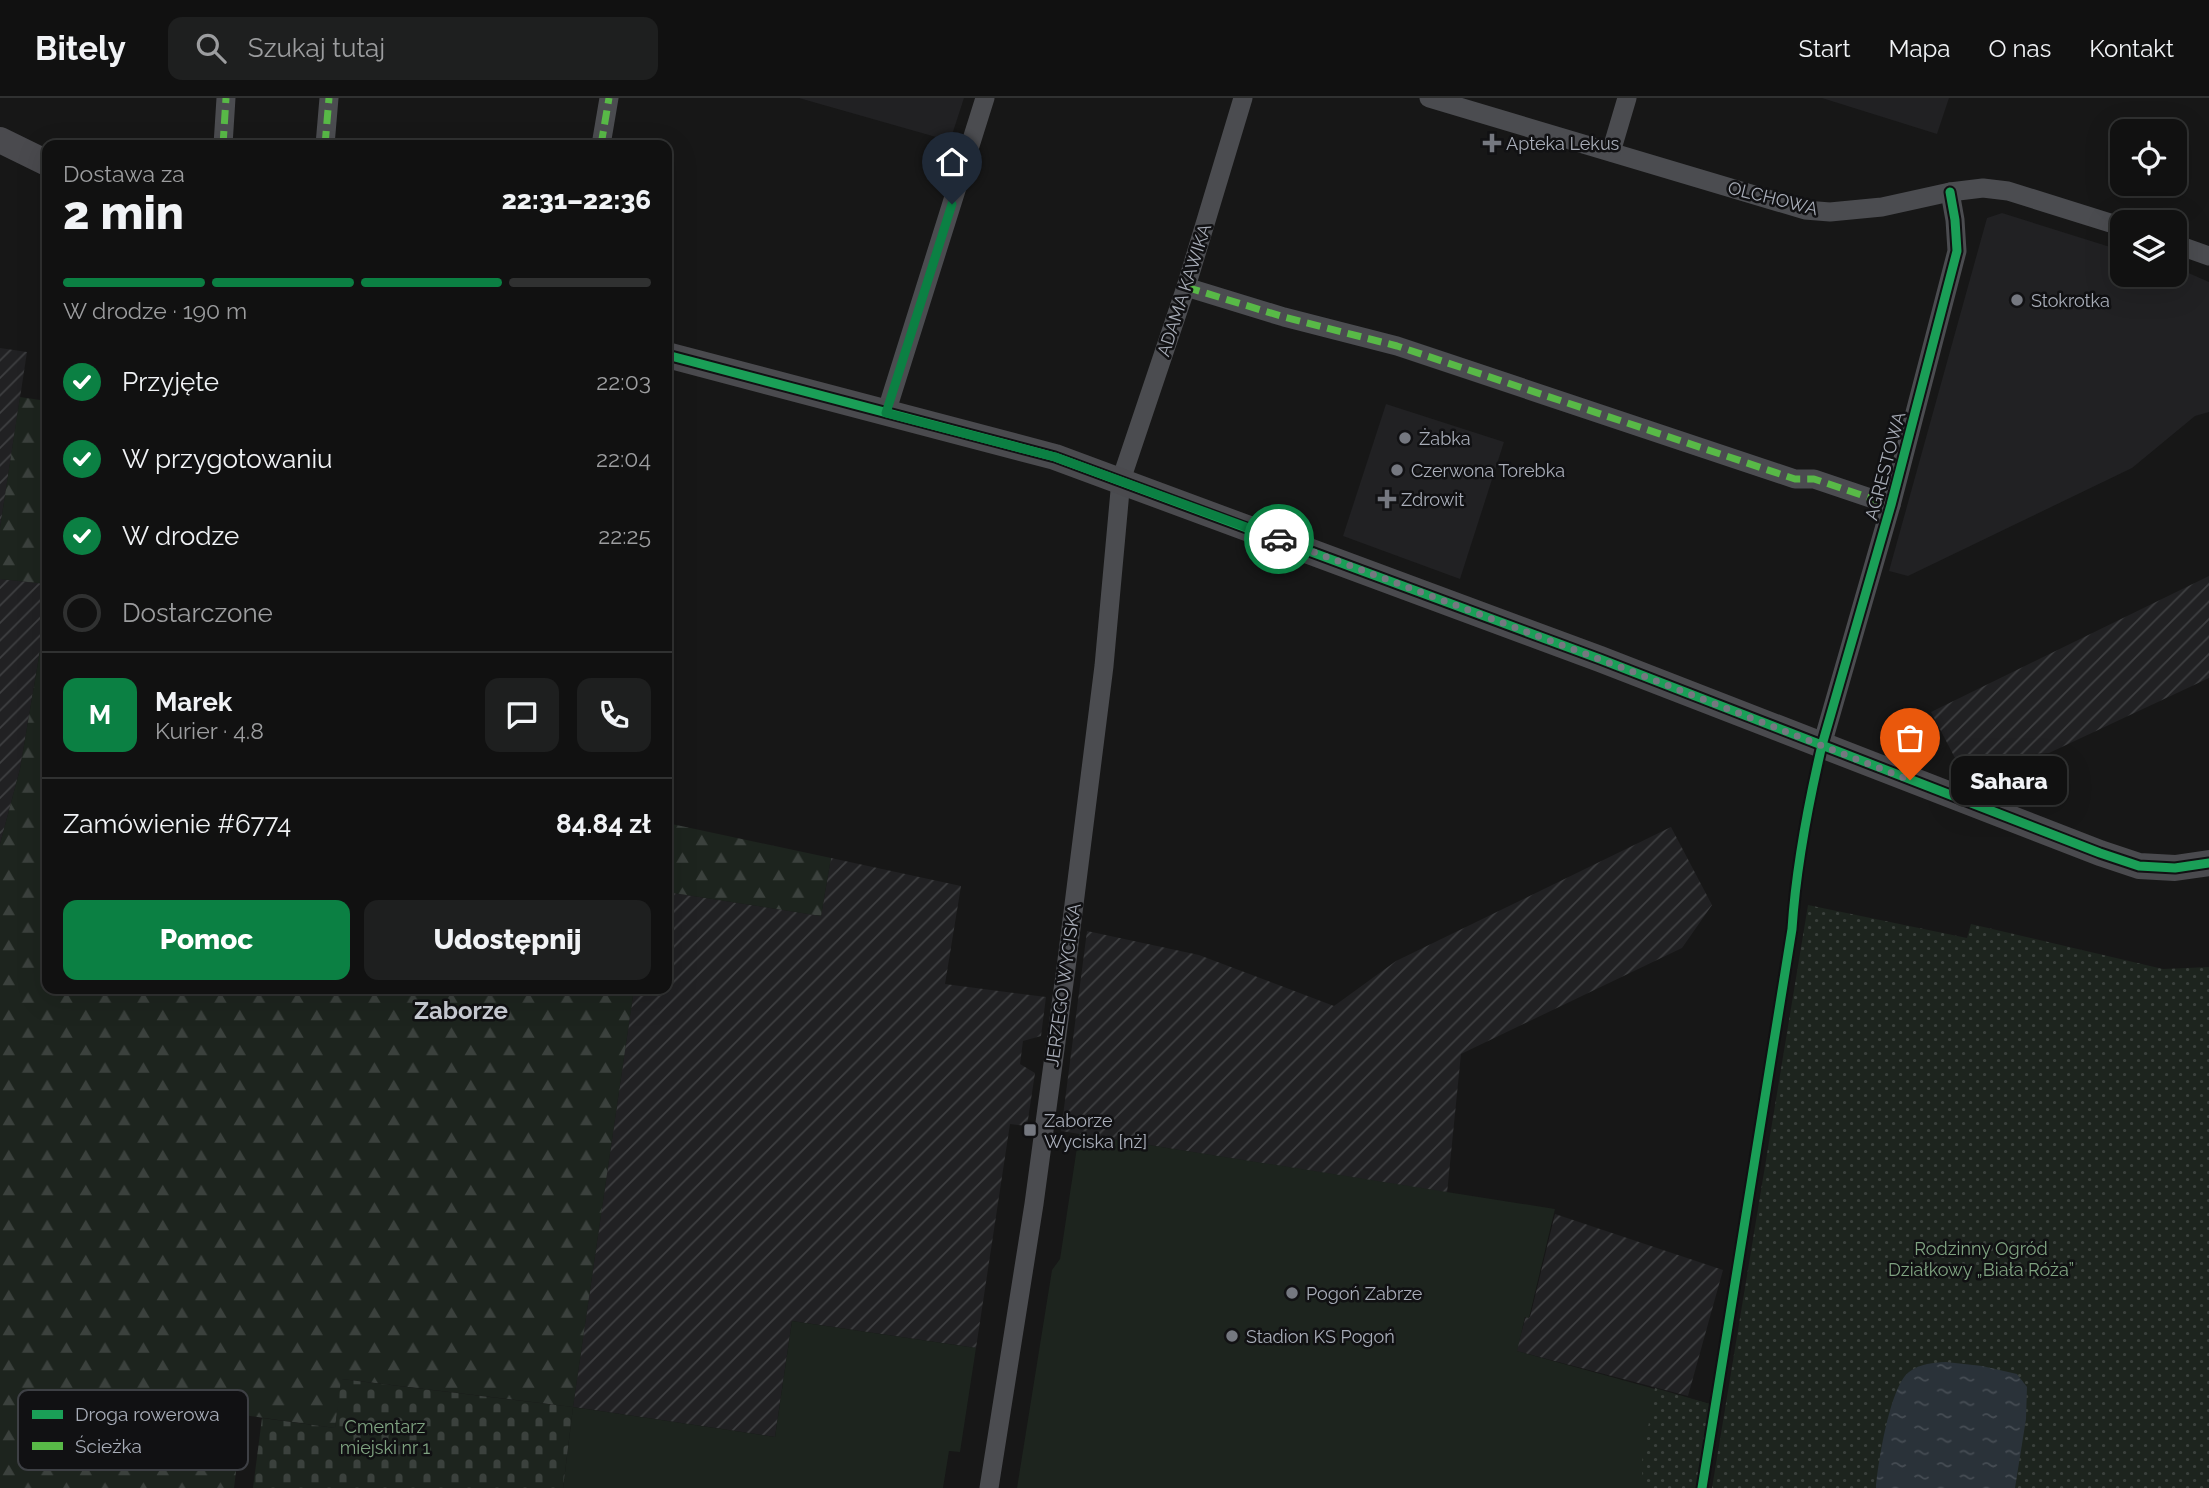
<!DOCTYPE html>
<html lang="pl">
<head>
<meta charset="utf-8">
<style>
	:root { --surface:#111; --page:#1e1f1f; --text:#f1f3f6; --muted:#9c9d9f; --line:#303131; --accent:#0b8043 }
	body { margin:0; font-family:Raleway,sans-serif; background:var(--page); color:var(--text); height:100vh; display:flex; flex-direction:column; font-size:26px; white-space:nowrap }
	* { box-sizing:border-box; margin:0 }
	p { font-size:23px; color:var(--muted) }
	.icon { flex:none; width:38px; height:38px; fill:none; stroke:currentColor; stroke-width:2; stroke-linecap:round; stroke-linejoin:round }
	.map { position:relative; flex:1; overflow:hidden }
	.sheet { position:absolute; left:42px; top:42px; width:630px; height:854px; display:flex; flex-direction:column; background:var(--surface); border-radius:14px; box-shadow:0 7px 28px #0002,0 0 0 2px var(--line) }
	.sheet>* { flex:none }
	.fabs { position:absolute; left:2110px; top:21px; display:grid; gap:14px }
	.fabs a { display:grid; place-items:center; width:77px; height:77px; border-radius:14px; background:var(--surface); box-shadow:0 7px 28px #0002,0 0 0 2px var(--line); font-size:35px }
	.pin { position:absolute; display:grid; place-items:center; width:60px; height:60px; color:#fff; margin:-72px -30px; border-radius:50% 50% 50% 0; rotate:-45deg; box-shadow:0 0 7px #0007 }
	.pin .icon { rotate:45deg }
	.courier { position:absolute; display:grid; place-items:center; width:70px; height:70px; margin:-35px; border:5px solid #0b8043; border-radius:50%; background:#fff; color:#222; box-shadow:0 2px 9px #0007 }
	.bubble { position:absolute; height:49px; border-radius:14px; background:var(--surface); box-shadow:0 7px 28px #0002,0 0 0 2px var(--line); font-size:23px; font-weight:800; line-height:49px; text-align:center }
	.overview em { font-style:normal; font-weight:800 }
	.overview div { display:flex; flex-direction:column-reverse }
	.overview { display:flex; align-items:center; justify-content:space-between; height:119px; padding:0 21px }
	h1 { font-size:46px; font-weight:800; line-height:52px }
	.bar { display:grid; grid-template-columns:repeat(4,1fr); gap:10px 7px; align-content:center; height:84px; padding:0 21px }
	.bar i { height:9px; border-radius:5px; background:var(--line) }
	.bar .on { background:var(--accent) }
	.bar p { grid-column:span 4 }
	.line { display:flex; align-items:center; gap:18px; padding:0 21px; border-top:2px solid var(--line) }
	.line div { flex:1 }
	.round { display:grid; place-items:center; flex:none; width:74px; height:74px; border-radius:14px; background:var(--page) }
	ol { padding:0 21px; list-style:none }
	li { display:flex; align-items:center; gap:21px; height:77px }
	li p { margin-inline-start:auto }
	li .icon { padding:7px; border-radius:50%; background:var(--accent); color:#fff; stroke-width:4 }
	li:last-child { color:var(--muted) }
	li i { width:38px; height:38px; border:4px solid var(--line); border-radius:50% }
	.cta { display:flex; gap:14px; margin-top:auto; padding:14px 21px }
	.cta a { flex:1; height:80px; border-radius:14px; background:var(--accent); color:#fff; font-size:28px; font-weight:800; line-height:80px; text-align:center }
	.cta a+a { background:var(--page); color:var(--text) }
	header { display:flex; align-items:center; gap:42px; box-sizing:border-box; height:98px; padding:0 35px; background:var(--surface); border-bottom:2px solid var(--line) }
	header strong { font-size:33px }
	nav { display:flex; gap:38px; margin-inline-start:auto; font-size:24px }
	.search { width:490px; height:63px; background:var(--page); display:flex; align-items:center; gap:18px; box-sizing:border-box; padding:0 24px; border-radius:14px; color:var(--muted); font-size:26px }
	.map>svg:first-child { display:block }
	.built { fill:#212123 }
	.industrial { fill:url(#industrial-furrows) }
	.grass { fill:#1d241e }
	.forest { fill:url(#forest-firs) }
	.cemetery { fill:url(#cemetery-stones) }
	.park { fill:url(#park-dots) }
	.water { fill:url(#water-ripples) }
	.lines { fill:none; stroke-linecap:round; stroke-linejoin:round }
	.street { stroke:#4b4c50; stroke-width:19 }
	.secondary { stroke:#4a4a4e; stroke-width:26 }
	.quiet { stroke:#58b947; stroke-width:7; stroke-dasharray:14 7; stroke-linecap:butt }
	.cycleway-casing { stroke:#111113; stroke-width:13 }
	.cycleway { stroke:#1a9f57; stroke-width:9 }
	.done { stroke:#757880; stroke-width:7; stroke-dasharray:0 12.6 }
	.route { stroke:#0b8043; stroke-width:9 }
	.poi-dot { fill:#757880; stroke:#111113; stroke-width:2.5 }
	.labels { text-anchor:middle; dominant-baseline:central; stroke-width:5; stroke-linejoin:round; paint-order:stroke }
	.poi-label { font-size:18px; fill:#a8adb8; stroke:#111113; text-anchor:start }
	.street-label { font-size:18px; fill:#a8adb8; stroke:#111113 }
	.park-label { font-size:18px; fill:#7fa381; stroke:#111113 }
	.district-label { font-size:24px; font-weight:bold; fill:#c9ccd4; stroke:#111113 }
	.key { fill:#111113; stroke:#3e4045; stroke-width:2 }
	.key-label { font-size:19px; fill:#a8adb8 }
</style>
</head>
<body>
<header>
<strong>Bitely</strong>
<div class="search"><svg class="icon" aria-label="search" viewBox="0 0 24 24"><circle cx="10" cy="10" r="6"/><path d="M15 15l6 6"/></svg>Szukaj tutaj</div>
<nav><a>Start</a><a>Mapa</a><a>O nas</a><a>Kontakt</a></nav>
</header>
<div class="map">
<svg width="2209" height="1390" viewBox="0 0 2209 1390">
	<defs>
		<pattern id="industrial-furrows" width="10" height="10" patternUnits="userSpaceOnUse" patternTransform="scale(1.75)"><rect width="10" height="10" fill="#212123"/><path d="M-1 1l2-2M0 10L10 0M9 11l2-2" fill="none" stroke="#3e3f41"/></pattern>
		<pattern id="forest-firs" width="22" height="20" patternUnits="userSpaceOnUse" patternTransform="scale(1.75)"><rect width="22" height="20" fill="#1d241e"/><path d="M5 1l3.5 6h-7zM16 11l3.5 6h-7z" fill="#3b413d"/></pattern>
		<pattern id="cemetery-stones" width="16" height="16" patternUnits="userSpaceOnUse" patternTransform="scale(1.75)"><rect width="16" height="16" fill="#1d241e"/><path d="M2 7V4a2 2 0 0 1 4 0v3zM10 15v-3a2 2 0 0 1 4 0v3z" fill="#3b413d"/></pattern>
		<pattern id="park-dots" width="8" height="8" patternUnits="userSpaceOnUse" patternTransform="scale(1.75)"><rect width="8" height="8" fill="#1d241e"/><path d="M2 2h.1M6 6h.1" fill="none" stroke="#3b413d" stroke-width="1.8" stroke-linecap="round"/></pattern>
		<pattern id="water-ripples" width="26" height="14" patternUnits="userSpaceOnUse" patternTransform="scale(1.75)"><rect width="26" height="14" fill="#2a3239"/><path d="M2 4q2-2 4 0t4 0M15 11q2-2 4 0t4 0" fill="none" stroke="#464d54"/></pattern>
	</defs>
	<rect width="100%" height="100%" fill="#171717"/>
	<g class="built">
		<path d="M799 0H964L950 43Z"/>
		<path d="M1822 0H1949L1937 36Z"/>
		<path d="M2002 115 2123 153V177H2175V169L2209 184V314L2195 318 2132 370 1908 478 1889 473 1987 120Z"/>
		<path d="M1386 306 1504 344 1460 481 1343 438Z"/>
	</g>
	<g class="industrial">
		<path d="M0 250 27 254 0 430Z"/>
		<path d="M2209 478V580L2049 655 1955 660 1931 614Z"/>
		<path d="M0 481 47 486V511L20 671 0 746Z"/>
		<path d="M1671 729 1712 807 1682 850 1461 956 1447 1095 1061 1033 1087 833 1199 857 1334 908 1396 863Z"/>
		<path d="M831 760 961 788 945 886 1046 899 1041 938 1023 943 1020 966 1035 975 1027 1028 1010 1026 976 1250 792 1223 775 1339 573 1309 634 891H667V794L821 818Z"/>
		<path d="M1555 1116 1723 1172 1688 1298 1516 1253 1526 1218 1530 1219Z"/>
	</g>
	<g class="grass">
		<path d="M1079 1036 1555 1111 1529 1220 1525 1219 1517 1253 1710 1306 1696 1390H1017L1052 1172 1060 1161Z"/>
		<path d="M792 1223 976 1250 960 1354 949 1353 943 1390H563L573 1309 775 1339Z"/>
	</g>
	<g class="forest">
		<path d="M20 299 47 303V486L0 481V430Z"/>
		<path d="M47 511V891H634L573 1309 342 1281 335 1330 243 1317 234 1390H0V746L20 671Z"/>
		<path d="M667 725 831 760 821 818 667 794Z"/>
	</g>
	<path class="cemetery" d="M341 1281 573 1309 563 1390H253L262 1320 335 1330Z"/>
	<g class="park">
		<path d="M1808 807 1967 840 1971 826 2163 871 2209 869V1390H1712Z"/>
		<path d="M1655 1290 1710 1306 1696 1390H1645L1641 1369Z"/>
	</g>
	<path class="water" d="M1946 1264 1982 1268 2017 1276 2027 1289 2026 1321 2015 1390H1876C1878 1365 1890 1288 1909 1274 1921 1265 1933 1265 1946 1264Z"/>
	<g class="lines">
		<g class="street">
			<path d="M1429 0 1805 112 1830 114 1882 109 1950 94 1983 90 2008 93 2123 129"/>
			<path d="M223 47 226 0"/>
			<path d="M325 47 329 0"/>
			<path d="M601 47 609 0"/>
			<path d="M1611 54 1627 0"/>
			<path d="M2175 146 2209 158"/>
			<path d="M1186 189 1284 219 1397 248 1795 381H1814L1891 407"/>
			<path d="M886 315 985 0"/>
			<path d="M1822 647 1891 407 1957 153 1955 122 1950 94"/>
			<path d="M989 1390 1034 1106 1066 870 1104 568 1121 382 1186 189 1243 0"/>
		</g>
		<g class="secondary">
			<path d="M0 42 47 65"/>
			<path d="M667 257 1055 359 1600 561 2100 755 2139 768 2175 770 2209 765"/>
		</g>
		<g class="quiet">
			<path d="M223 47 226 0"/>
			<path d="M325 47 329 0"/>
			<path d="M601 47 609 0"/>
			<path d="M1186 189 1284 219 1397 248 1795 381H1814L1891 407"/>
		</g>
		<defs>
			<g id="cycleway">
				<path d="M667 257 1055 359 1600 561 2100 755 2139 768 2175 770 2209 765"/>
				<path d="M1702 1390 1792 831C1796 769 1808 707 1822 647L1891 407 1957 153 1955 122 1950 94"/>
			</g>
		</defs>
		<use href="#cycleway" class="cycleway-casing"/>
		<use href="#cycleway" class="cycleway"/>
	</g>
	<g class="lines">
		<path class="done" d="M1279 441 1623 570 1910 682"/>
		<path class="route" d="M952 106 886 315 1055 359 1279 441"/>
	</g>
	<g class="poi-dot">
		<path d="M1488.5 34.5h7v7h7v7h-7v7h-7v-7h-7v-7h7z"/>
		<circle cx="2017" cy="202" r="7"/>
		<circle cx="1405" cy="340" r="7"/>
		<circle cx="1397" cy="372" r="7"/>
		<path d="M1383.5 390.5h7v7h7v7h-7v7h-7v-7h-7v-7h7z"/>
		<rect x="1023" y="1025" width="14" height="14" rx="3.5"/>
		<circle cx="1292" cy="1195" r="7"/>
		<circle cx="1232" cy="1238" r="7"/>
	</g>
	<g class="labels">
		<g class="poi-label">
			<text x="1506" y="45">Apteka Lekus</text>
			<text x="2031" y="202">Stokrotka</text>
			<text x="1419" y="340">Żabka</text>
			<text x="1411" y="372">Czerwona Torebka</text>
			<text x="1401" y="401">Zdrowit</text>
			<text x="1044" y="1022">Zaborze<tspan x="1044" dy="21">Wyciska [nż]</tspan></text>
			<text x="1306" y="1195">Pogoń Zabrze</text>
			<text x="1246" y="1238">Stadion KS Pogoń</text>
		</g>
		<g class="street-label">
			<text transform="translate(1773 100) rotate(14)">OLCHOWA</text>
			<text transform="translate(1184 192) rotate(-72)">ADAMA KAWIKA</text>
			<text transform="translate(1885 368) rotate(-75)">AGRESTOWA</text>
			<text transform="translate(1063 887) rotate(-82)">JERZEGO WYCISKA</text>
		</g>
		<g class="park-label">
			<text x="1981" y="1150">Rodzinny Ogród<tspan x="1981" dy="21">Działkowy „Biała Róża”</tspan></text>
			<text x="385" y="1328">Cmentarz<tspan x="385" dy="21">miejski nr 1</tspan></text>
		</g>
		<g class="district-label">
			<text x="461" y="912">Zaborze</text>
		</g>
	</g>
	<rect x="18" y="1292" width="230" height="80" rx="10" class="key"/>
	<rect x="32" y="1312" width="31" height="9" fill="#1a9f57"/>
	<rect x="32" y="1344" width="31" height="8" fill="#58b947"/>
	<g class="key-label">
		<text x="75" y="1323">Droga rowerowa</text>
		<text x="75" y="1355">Ścieżka</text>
	</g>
</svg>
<div class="fabs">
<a><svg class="icon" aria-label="locate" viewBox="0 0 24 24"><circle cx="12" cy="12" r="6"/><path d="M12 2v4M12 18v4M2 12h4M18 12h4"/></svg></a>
<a><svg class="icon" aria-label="layers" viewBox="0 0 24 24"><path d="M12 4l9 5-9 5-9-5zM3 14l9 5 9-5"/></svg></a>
</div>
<div class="pin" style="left:1910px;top:682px;background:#ea580c"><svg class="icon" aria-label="bag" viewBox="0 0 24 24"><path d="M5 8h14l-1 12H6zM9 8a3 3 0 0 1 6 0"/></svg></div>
<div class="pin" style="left:952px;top:106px;background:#1f2937"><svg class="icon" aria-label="home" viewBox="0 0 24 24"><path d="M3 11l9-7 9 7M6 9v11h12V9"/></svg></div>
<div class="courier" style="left:1279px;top:441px"><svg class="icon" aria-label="car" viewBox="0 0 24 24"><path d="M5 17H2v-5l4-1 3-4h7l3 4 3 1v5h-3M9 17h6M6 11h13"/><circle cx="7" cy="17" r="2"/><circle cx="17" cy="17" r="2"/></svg></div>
<div class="bubble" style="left:1951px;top:658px;width:116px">Sahara</div>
<section class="sheet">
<div class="overview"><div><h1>2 min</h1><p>Dostawa za</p></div><em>22:31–22:36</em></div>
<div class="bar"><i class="on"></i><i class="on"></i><i class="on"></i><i></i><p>W drodze · 190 m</p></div>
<ol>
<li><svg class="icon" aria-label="check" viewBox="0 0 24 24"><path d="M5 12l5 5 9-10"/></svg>Przyjęte<p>22:03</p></li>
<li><svg class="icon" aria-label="check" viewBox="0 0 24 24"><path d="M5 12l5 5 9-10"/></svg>W przygotowaniu<p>22:04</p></li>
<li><svg class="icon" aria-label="check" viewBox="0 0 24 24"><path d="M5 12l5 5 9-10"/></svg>W drodze<p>22:25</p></li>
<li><i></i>Dostarczone</li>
</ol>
<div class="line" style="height:126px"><b class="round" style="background:var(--accent);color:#fff">M</b><div><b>Marek</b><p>Kurier · 4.8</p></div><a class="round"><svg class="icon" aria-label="chat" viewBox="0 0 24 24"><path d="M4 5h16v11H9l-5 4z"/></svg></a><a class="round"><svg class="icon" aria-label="phone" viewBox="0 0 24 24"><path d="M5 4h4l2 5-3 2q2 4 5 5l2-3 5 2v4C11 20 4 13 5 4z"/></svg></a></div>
<div class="line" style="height:91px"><div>Zamówienie #6774</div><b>84.84 zł</b></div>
<div class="cta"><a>Pomoc</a><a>Udostępnij</a></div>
</section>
</div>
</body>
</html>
